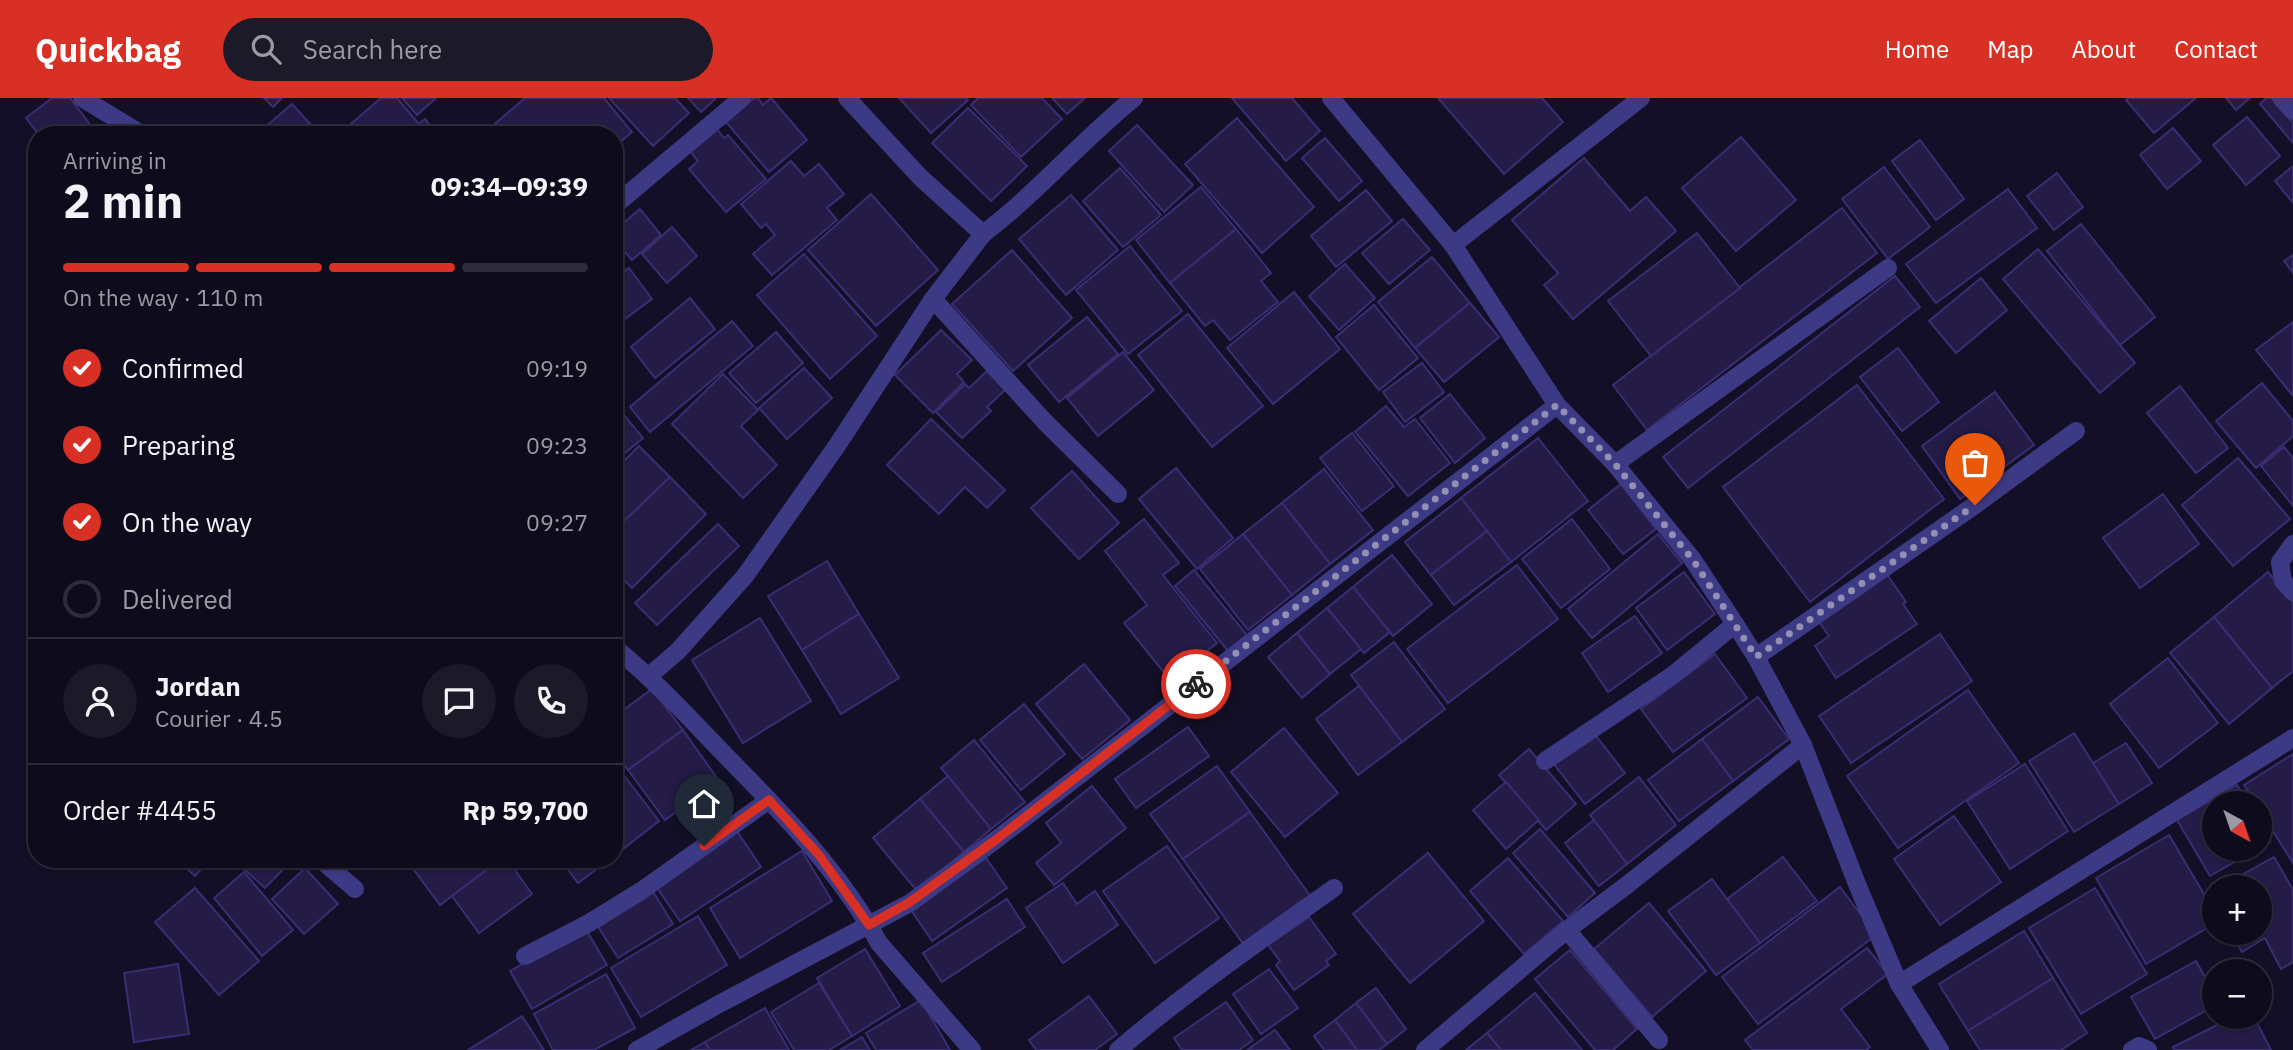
<!DOCTYPE html>
<html lang="en">
<head>
<meta charset="utf-8">
<style>
	:root { --surface:#0e0b1c; --page:#1c1929; --text:#f1f3f6; --muted:#9b9ba3; --line:#2e2b3b; --accent:#d93025 }
	body { margin:0; font-family:"IBM Plex Sans",sans-serif; background:var(--page); color:var(--text); height:100vh; display:flex; flex-direction:column; font-size:26px; white-space:nowrap }
	* { box-sizing:border-box; margin:0 }
	p { font-size:23px; color:var(--muted) }
	.icon { flex:none; width:38px; height:38px; fill:none; stroke:currentColor; stroke-width:2; stroke-linecap:round; stroke-linejoin:round }
	.map { position:relative; flex:1; overflow:hidden }
	.drawer { position:absolute; left:28px; top:28px; width:595px; height:742px; display:flex; flex-direction:column; background:var(--surface); border-radius:28px; box-shadow:0 2px 5px #0004,0 0 0 2px var(--line) }
	.drawer>* { flex:none }
	.needle { width:46px; rotate:140deg }
	.buttons { position:absolute; left:2202px; top:693px; display:grid; gap:14px }
	.buttons a { display:grid; place-items:center; width:70px; height:70px; border-radius:50%; background:var(--surface); box-shadow:0 2px 5px #0004,0 0 0 2px var(--line); font-size:35px }
	.pin { position:absolute; display:grid; place-items:center; width:60px; height:60px; color:#fff; margin:-72px -30px; border-radius:50% 50% 50% 0; rotate:-45deg; box-shadow:0 0 7px #0007 }
	.pin .icon { rotate:45deg }
	.courier { position:absolute; display:grid; place-items:center; width:70px; height:70px; margin:-35px; border:5px solid #d93025; border-radius:50%; background:#fff; color:#222; box-shadow:0 2px 9px #0007 }
	.head em { font-style:normal; font-weight:800 }
	.head div { display:flex; flex-direction:column-reverse }
	.head { display:flex; align-items:center; justify-content:space-between; height:119px; padding:0 35px }
	h1 { font-size:46px; font-weight:800; line-height:52px }
	.bar { display:grid; grid-template-columns:repeat(4,1fr); gap:10px 7px; align-content:center; height:84px; padding:0 35px }
	.bar i { height:9px; border-radius:5px; background:var(--line) }
	.bar .active { background:var(--accent) }
	.bar p { grid-column:span 4 }
	.line { display:flex; align-items:center; gap:18px; padding:0 35px; border-top:2px solid var(--line) }
	.line div { flex:1 }
	.round { display:grid; place-items:center; flex:none; width:74px; height:74px; border-radius:37px; background:var(--page) }
	ol { padding:0 35px; list-style:none }
	li { display:flex; align-items:center; gap:21px; height:77px }
	li p { margin-inline-start:auto }
	li .icon { padding:7px; border-radius:50%; background:var(--accent); color:#fff; stroke-width:4 }
	li:last-child { color:var(--muted) }
	li i { width:38px; height:38px; border:4px solid var(--line); border-radius:50% }
	header { display:flex; align-items:center; gap:42px; box-sizing:border-box; height:98px; padding:0 35px; background:var(--accent); color:#fff }
	header strong { font-size:33px }
	nav { display:flex; gap:38px; margin-inline-start:auto; font-size:24px }
	.search { width:490px; height:63px; background:var(--page); display:flex; align-items:center; gap:18px; box-sizing:border-box; padding:0 24px; border-radius:38px; color:var(--muted); font-size:26px }
	.map>svg:first-child { display:block }
	.building { fill:#241b47; stroke:#3b2d73; stroke-width:2 }
	.lines { fill:none; stroke-linecap:round; stroke-linejoin:round }
	.lane { stroke:#3d3a85; stroke-width:18 }
	.street { stroke:#3d3a85; stroke-width:18 }
	.done { stroke:#948fb3; stroke-width:7; stroke-dasharray:0 12.6 }
	.route { stroke:#d93025; stroke-width:9 }
</style>
</head>
<body>
<header>
<strong>Quickbag</strong>
<div class="search"><svg class="icon" aria-label="search" viewBox="0 0 24 24"><circle cx="10" cy="10" r="6"/><path d="M15 15l6 6"/></svg>Search here</div>
<nav><a>Home</a><a>Map</a><a>About</a><a>Contact</a></nav>
</header>
<div class="map">
<svg width="2293" height="952" viewBox="0 0 2293 952">
	<rect width="100%" height="100%" fill="#130f26"/>
	<g class="building">
		<path d="M52 0H70L95 33 90 37H39L26 20Z"/>
		<path d="M264 0H282L273 9Z"/>
		<path d="M381 0H397L419 26 425 21 438 37H338Z"/>
		<path d="M402 0H436L417 17Z"/>
		<path d="M525 0H604L632 34 614 49V37H482Z"/>
		<path d="M609 0H675L689 15 653 48Z"/>
		<path d="M688 0H716L701 14Z"/>
		<path d="M754 0H758L763 7 771 0 807 42 769 74 726 24Z"/>
		<path d="M899 0H967L968 2 931 35Z"/>
		<path d="M978 0H1042L1062 21 1021 59 971 7Z"/>
		<path d="M1052 0H1085L1067 16Z"/>
		<path d="M1232 0H1292L1320 33 1286 63Z"/>
		<path d="M1438 0H1542L1563 24 1504 76Z"/>
		<path d="M2129 0H2196L2154 35 2126 2Z"/>
		<path d="M2226 0H2250L2236 12Z"/>
		<path d="M2266 0H2273L2293 25V45L2260 6Z"/>
		<path d="M292 6 313 29 304 37H256Z"/>
		<path d="M968 10 1027 68 991 103 932 45Z"/>
		<path d="M2247 19 2280 58 2246 87 2213 47Z"/>
		<path d="M1237 20 1314 109 1262 155 1185 66Z"/>
		<path d="M119 27 128 37H108Z"/>
		<path d="M1137 27 1193 87 1164 114 1109 53Z"/>
		<path d="M716 30 724 40 728 37 766 81 726 114 689 71 698 63 689 52Z"/>
		<path d="M2173 30 2201 63 2167 91 2140 57Z"/>
		<path d="M1741 39 1796 102 1736 153 1682 90Z"/>
		<path d="M1325 40 1362 83 1339 103 1302 60Z"/>
		<path d="M1920 42 1964 101 1936 122 1892 63Z"/>
		<path d="M1584 60 1630 113 1646 99 1676 133 1573 221 1544 187 1558 175 1512 122Z"/>
		<path d="M791 63 804 78 819 66 844 96 827 110 837 122 772 177 753 156 775 137 766 126 761 130 741 106Z"/>
		<path d="M2293 68V105L2275 83Z"/>
		<path d="M1884 69 1930 129 1888 161 1842 101Z"/>
		<path d="M1120 70 1161 117 1123 149 1083 103Z"/>
		<path d="M2057 75 2083 109 2054 132 2027 98Z"/>
		<path d="M1201 89 1236 131 1170 185 1136 142Z"/>
		<path d="M2008 91 2037 130 1936 205 1906 166Z"/>
		<path d="M1366 92 1392 123 1336 169 1311 138Z"/>
		<path d="M871 96 938 172 876 228 808 152Z"/>
		<path d="M1071 97 1118 152 1066 197 1019 141Z"/>
		<path d="M1842 110 1877 155 1647 332 1613 287Z"/>
		<path d="M640 111 661 137 632 162 614 142V133Z"/>
		<path d="M1403 121 1430 152 1389 186 1362 155Z"/>
		<path d="M2081 126 2155 219 2120 247 2047 153Z"/>
		<path d="M672 129 697 158 667 185 642 156Z"/>
		<path d="M1236 131 1271 175 1261 183 1278 204 1230 242 1213 222 1205 228 1170 185Z"/>
		<path d="M1697 135 1740 190 1651 258 1608 203Z"/>
		<path d="M1130 148 1182 213 1128 256 1076 192Z"/>
		<path d="M2038 151 2135 265 2100 295 2003 181Z"/>
		<path d="M1012 152 1072 220 1013 273 952 206Z"/>
		<path d="M804 156 877 238 830 281 757 197Z"/>
		<path d="M2293 157V175L2284 163Z"/>
		<path d="M1432 159 1470 205 1415 250 1378 204Z"/>
		<path d="M1345 166 1375 200 1339 232 1309 198Z"/>
		<path d="M629 170 652 201 614 229V182Z"/>
		<path d="M1895 178 1920 209 1688 390 1663 359Z"/>
		<path d="M1981 180 2007 212 1956 255 1929 223Z"/>
		<path d="M1294 194 1340 251 1273 306 1227 250Z"/>
		<path d="M690 200 715 231 655 280 631 249Z"/>
		<path d="M1470 205 1499 239 1444 284 1415 250Z"/>
		<path d="M1374 207 1418 260 1379 292 1336 239Z"/>
		<path d="M1188 216 1263 308 1212 349 1138 257Z"/>
		<path d="M1087 219 1118 256 1059 304 1028 267Z"/>
		<path d="M732 223 753 248 650 334 630 309Z"/>
		<path d="M2293 224V298L2256 252Z"/>
		<path d="M941 232 972 262 957 276 964 284 933 315 895 277Z"/>
		<path d="M776 234 803 265 756 305 729 275Z"/>
		<path d="M1898 250 1939 304 1902 333 1860 279Z"/>
		<path d="M1123 254 1154 292 1098 338 1067 300Z"/>
		<path d="M1422 265 1444 294 1405 324 1383 294Z"/>
		<path d="M804 270 832 300 787 341 759 310Z"/>
		<path d="M987 273 1005 292 987 309 991 313 962 340 936 314 965 286 969 290Z"/>
		<path d="M723 276 758 312 741 328 777 367 743 400 672 326Z"/>
		<path d="M2262 285 2293 323V338L2256 370 2216 323Z"/>
		<path d="M1857 287 1944 401 1810 504 1723 389Z"/>
		<path d="M2180 288 2228 350 2196 375 2147 315Z"/>
		<path d="M1995 294 2034 347 1960 401 1922 348Z"/>
		<path d="M1450 296 1485 340 1455 365 1420 320Z"/>
		<path d="M614 305 643 340 614 364Z"/>
		<path d="M1386 308 1404 329 1415 321 1450 365 1408 398 1355 334Z"/>
		<path d="M931 321 1005 392 987 410 965 389 939 416 887 367Z"/>
		<path d="M1352 335 1394 388 1362 413 1320 360Z"/>
		<path d="M1538 340 1588 403 1511 464 1461 400Z"/>
		<path d="M639 348 670 379 614 433V373Z"/>
		<path d="M2284 349 2293 360V408L2261 368Z"/>
		<path d="M2238 360 2290 421 2233 468 2182 407Z"/>
		<path d="M1176 370 1233 440 1197 471 1139 401Z"/>
		<path d="M1324 371 1373 432 1330 466 1282 405Z"/>
		<path d="M1072 373 1119 425 1079 461 1031 410Z"/>
		<path d="M670 379 706 416 632 490 614 472V433Z"/>
		<path d="M1621 386 1656 431 1623 456 1588 412Z"/>
		<path d="M2163 396 2199 446 2140 490 2103 440Z"/>
		<path d="M1461 400 1487 433 1431 477 1405 444Z"/>
		<path d="M1282 405 1330 466 1292 497 1243 436Z"/>
		<path d="M1144 421 1179 465 1163 477 1217 545 1170 582 1124 525 1147 507 1105 453Z"/>
		<path d="M1572 421 1610 471 1561 510 1522 461Z"/>
		<path d="M718 426 739 448 657 527 635 505Z"/>
		<path d="M1487 433 1511 464 1454 507 1431 477Z"/>
		<path d="M1243 436 1292 497 1248 532 1200 471Z"/>
		<path d="M1658 436 1682 465 1592 540 1568 511Z"/>
		<path d="M1392 457 1432 506 1393 538 1353 489Z"/>
		<path d="M827 463 859 516 802 552 768 498Z"/>
		<path d="M1517 467 1558 521 1448 605 1407 551Z"/>
		<path d="M1194 472 1247 537 1228 553 1175 488Z"/>
		<path d="M1684 474 1715 516 1667 552 1636 510Z"/>
		<path d="M2268 474 2293 504V573L2272 590 2214 519Z"/>
		<path d="M1886 475 1906 504 1903 506 1917 526 1836 580 1815 548 1829 538 1817 521Z"/>
		<path d="M1353 489 1390 534 1364 555 1327 510Z"/>
		<path d="M1327 510 1361 551 1330 576 1297 535Z"/>
		<path d="M859 516 899 580 841 616 802 552Z"/>
		<path d="M1635 518 1662 555 1608 594 1582 555Z"/>
		<path d="M2214 519 2272 590 2229 626 2170 555Z"/>
		<path d="M760 520 811 603 743 645 692 562Z"/>
		<path d="M1297 535 1330 576 1302 600 1268 559Z"/>
		<path d="M1940 536 1972 583 1851 665 1819 618Z"/>
		<path d="M1394 544 1445 611 1402 644 1351 577Z"/>
		<path d="M1715 556 1747 600 1673 654 1641 611Z"/>
		<path d="M2168 560 2218 625 2159 670 2110 606Z"/>
		<path d="M1084 566 1130 622 1082 661 1036 606Z"/>
		<path d="M1359 588 1402 644 1358 677 1316 621Z"/>
		<path d="M652 591 683 632 628 672 614 653V619Z"/>
		<path d="M1968 592 2019 665 1898 750 1847 678Z"/>
		<path d="M1758 599 1789 641 1733 683 1702 641Z"/>
		<path d="M1024 606 1065 656 1021 692 980 642Z"/>
		<path d="M1188 629 1209 658 1136 710 1115 681Z"/>
		<path d="M1284 630 1338 695 1285 739 1231 674Z"/>
		<path d="M683 632 719 683 665 722 628 672Z"/>
		<path d="M1593 634 1625 675 1585 706 1553 665Z"/>
		<path d="M2074 635 2119 706 2074 734 2029 663Z"/>
		<path d="M1702 641 1733 683 1679 723 1648 682Z"/>
		<path d="M974 642 1025 704 991 731 941 670Z"/>
		<path d="M2126 645 2152 685 2119 706 2093 665Z"/>
		<path d="M1529 651 1576 706 1546 732 1499 677Z"/>
		<path d="M2293 656V765L2259 711V705H2256L2244 687Z"/>
		<path d="M2025 666 2068 733 2010 771 1967 703Z"/>
		<path d="M616 667 659 723 614 758V668Z"/>
		<path d="M1217 668 1250 714 1183 761 1150 716Z"/>
		<path d="M948 678 991 731 964 754 920 701Z"/>
		<path d="M1639 679 1676 727 1627 766 1590 717Z"/>
		<path d="M1506 684 1539 722 1506 751 1473 712Z"/>
		<path d="M2237 687 2248 705H2214V751H2257L2210 778 2177 722Z"/>
		<path d="M1092 688 1126 730 1054 787 1036 765 1061 745 1046 725Z"/>
		<path d="M920 701 964 754 917 793 873 740Z"/>
		<path d="M1250 714 1311 799 1244 847 1183 761Z"/>
		<path d="M1954 718 2001 784 1940 827 1894 761Z"/>
		<path d="M1594 722 1627 766 1599 788 1565 745Z"/>
		<path d="M2259 725 2270 744 2259 750Z"/>
		<path d="M1540 731 1595 795 1568 819 1513 755Z"/>
		<path d="M737 733 761 769 680 823 655 787Z"/>
		<path d="M2169 737 2214 813V826L2146 866 2096 780Z"/>
		<path d="M1167 748 1219 820 1155 865 1103 793Z"/>
		<path d="M802 753 832 803 740 860 710 810Z"/>
		<path d="M1428 755 1484 823 1410 885 1353 816Z"/>
		<path d="M1783 759 1817 803 1760 845 1727 801Z"/>
		<path d="M2274 759 2293 792V864L2281 871 2265 840 2242 854 2231 835H2259V789H2220Z"/>
		<path d="M986 760 1007 790 932 843 911 812Z"/>
		<path d="M1508 760 1563 823 1524 856 1470 793Z"/>
		<path d="M176 761H210L195 778Z"/>
		<path d="M233 761H291L292 762 265 790Z"/>
		<path d="M421 761H501L440 807 411 768Z"/>
		<path d="M501 761H507L532 796 479 835 452 798Z"/>
		<path d="M560 761H610L578 785Z"/>
		<path d="M305 770 338 806 304 836 272 801Z"/>
		<path d="M244 774 293 832 262 858 214 800Z"/>
		<path d="M1712 781 1760 845 1716 877 1668 813Z"/>
		<path d="M1063 785 1077 806 1095 793 1118 827 1063 865 1026 810Z"/>
		<path d="M1840 789 1876 837 1758 926 1722 879Z"/>
		<path d="M195 790 259 863 219 897 155 824Z"/>
		<path d="M2095 790 2147 876 2081 916 2029 830Z"/>
		<path d="M652 792 673 826 618 860 597 827Z"/>
		<path d="M1007 801 1025 829 942 884 923 855Z"/>
		<path d="M1649 805 1706 873 1652 919 1594 851Z"/>
		<path d="M698 818 727 867 641 919 611 870Z"/>
		<path d="M1309 819 1336 856 1326 863 1329 867 1294 892 1276 867 1280 863 1268 847Z"/>
		<path d="M585 830 607 867 532 911 510 873Z"/>
		<path d="M2024 833 2053 880 1968 933 1939 886Z"/>
		<path d="M1867 850 1888 876 1841 911 1870 949 1866 952H1753L1745 942Z"/>
		<path d="M865 851 900 908 852 938 817 880Z"/>
		<path d="M1570 852 1637 931 1613 952H1595L1535 881Z"/>
		<path d="M2196 863 2214 895V908L2155 941 2131 899Z"/>
		<path d="M178 866 189 936 134 944 124 875Z"/>
		<path d="M1269 871 1298 910 1261 936 1233 896Z"/>
		<path d="M606 876 635 930 594 952H553L534 916Z"/>
		<path d="M2053 880 2087 935 2061 952H1980L1968 933Z"/>
		<path d="M819 885 852 938 829 952H794L771 914Z"/>
		<path d="M1376 890 1406 931 1387 946 1356 905Z"/>
		<path d="M1535 895 1582 952H1501L1487 935Z"/>
		<path d="M1089 898 1117 936 1095 952H1036L1029 942Z"/>
		<path d="M921 902 950 952H876L866 935Z"/>
		<path d="M1226 904 1253 942 1239 952H1182L1174 940Z"/>
		<path d="M1356 905 1387 946 1379 952H1357L1335 922Z"/>
		<path d="M765 910 789 952H710L705 944Z"/>
		<path d="M522 918 544 952H468Z"/>
		<path d="M2233 919H2254L2271 952H2174L2173 949Z"/>
		<path d="M1335 922 1357 952H1324L1314 938Z"/>
		<path d="M1275 932 1290 952H1247Z"/>
		<path d="M1487 935 1501 952H1466Z"/>
		<path d="M862 939 870 952H840Z"/>
		<path d="M705 944 710 952H691Z"/>
	</g>
	<g class="lines">
		<g class="lane">
			<path d="M1615 366 1888 170"/>
			<path d="M320 761 355 791"/>
			<path d="M1567 832 1659 942"/>
		</g>
		<g class="street">
			<path d="M82 0 143 37"/>
			<path d="M847 0 920 79 983 136C1037 95 1081 43 1134 0"/>
			<path d="M1331 0 1453 147 1557 307 1615 366 1693 462 1735 526 1756 559 1803 647 1857 786 1899 886 1940 952"/>
			<path d="M2281 0 2293 13"/>
			<path d="M614 108 742 0"/>
			<path d="M1453 147 1641 0"/>
			<path d="M933 201 1045 324 1118 396"/>
			<path d="M2293 446 2280 464 2283 483 2293 494"/>
			<path d="M614 549C656 583 692 623 730 662 785 718 841 775 879 845L972 952"/>
			<path d="M1756 559 1975 407 2076 333"/>
			<path d="M649 578 678 553 745 478 836 349 933 201 983 136"/>
			<path d="M1545 663 1673 577 1735 526"/>
			<path d="M525 858 589 825 641 793 769 702"/>
			<path d="M1899 886 2293 640"/>
			<path d="M637 952 719 906 910 805 997 741 1557 307"/>
			<path d="M1118 952C1186 894 1261 842 1334 790"/>
			<path d="M1425 952 1567 832 1627 787 1803 647"/>
			<path d="M2132 952 2139 948 2148 952"/>
		</g>
	</g>
	<g class="lines">
		<path class="done" d="M1196 586 1557 307 1615 366 1693 462 1756 559 1975 407"/>
		<path class="route" d="M704 748 769 702 819 757 869 827 910 804 997 741 1196 586"/>
	</g>
</svg>
<div class="buttons">
<a><svg class="needle" viewBox="-14 -14 28 28"><path d="M0-13l5 13h-10z" fill="#e53935"/><path d="M0 13l5-13h-10z" fill="#9b9ba3"/></svg></a>
<a>+</a>
<a>−</a>
</div>
<div class="pin" style="left:1975px;top:407px;background:#ea580c"><svg class="icon" aria-label="bag" viewBox="0 0 24 24"><path d="M5 8h14l-1 12H6zM9 8a3 3 0 0 1 6 0"/></svg></div>
<div class="pin" style="left:704px;top:748px;background:#1f2937"><svg class="icon" aria-label="home" viewBox="0 0 24 24"><path d="M3 11l9-7 9 7M6 9v11h12V9"/></svg></div>
<div class="courier" style="left:1196px;top:586px"><svg class="icon" aria-label="bike" viewBox="0 0 24 24"><circle cx="6" cy="16" r="4"/><circle cx="18" cy="16" r="4"/><path d="M6 16l4-8h5l3 8M10 8l3 8H6M13 5h3"/></svg></div>
<section class="drawer">
<div class="head"><div><h1>2 min</h1><p>Arriving in</p></div><em>09:34–09:39</em></div>
<div class="bar"><i class="active"></i><i class="active"></i><i class="active"></i><i></i><p>On the way · 110 m</p></div>
<ol>
<li><svg class="icon" aria-label="check" viewBox="0 0 24 24"><path d="M5 12l5 5 9-10"/></svg>Confirmed<p>09:19</p></li>
<li><svg class="icon" aria-label="check" viewBox="0 0 24 24"><path d="M5 12l5 5 9-10"/></svg>Preparing<p>09:23</p></li>
<li><svg class="icon" aria-label="check" viewBox="0 0 24 24"><path d="M5 12l5 5 9-10"/></svg>On the way<p>09:27</p></li>
<li><i></i>Delivered</li>
</ol>
<div class="line" style="height:126px"><a class="round"><svg class="icon" aria-label="person" viewBox="0 0 24 24"><circle cx="12" cy="8" r="4"/><path d="M4 21q1-7 8-7t8 7"/></svg></a><div><b>Jordan</b><p>Courier · 4.5</p></div><a class="round"><svg class="icon" aria-label="chat" viewBox="0 0 24 24"><path d="M4 5h16v11H9l-5 4z"/></svg></a><a class="round"><svg class="icon" aria-label="phone" viewBox="0 0 24 24"><path d="M5 4h4l2 5-3 2q2 4 5 5l2-3 5 2v4C11 20 4 13 5 4z"/></svg></a></div>
<div class="line" style="height:91px"><div>Order #4455</div><b>Rp 59,700</b></div>
</section>
</div>
</body>
</html>
